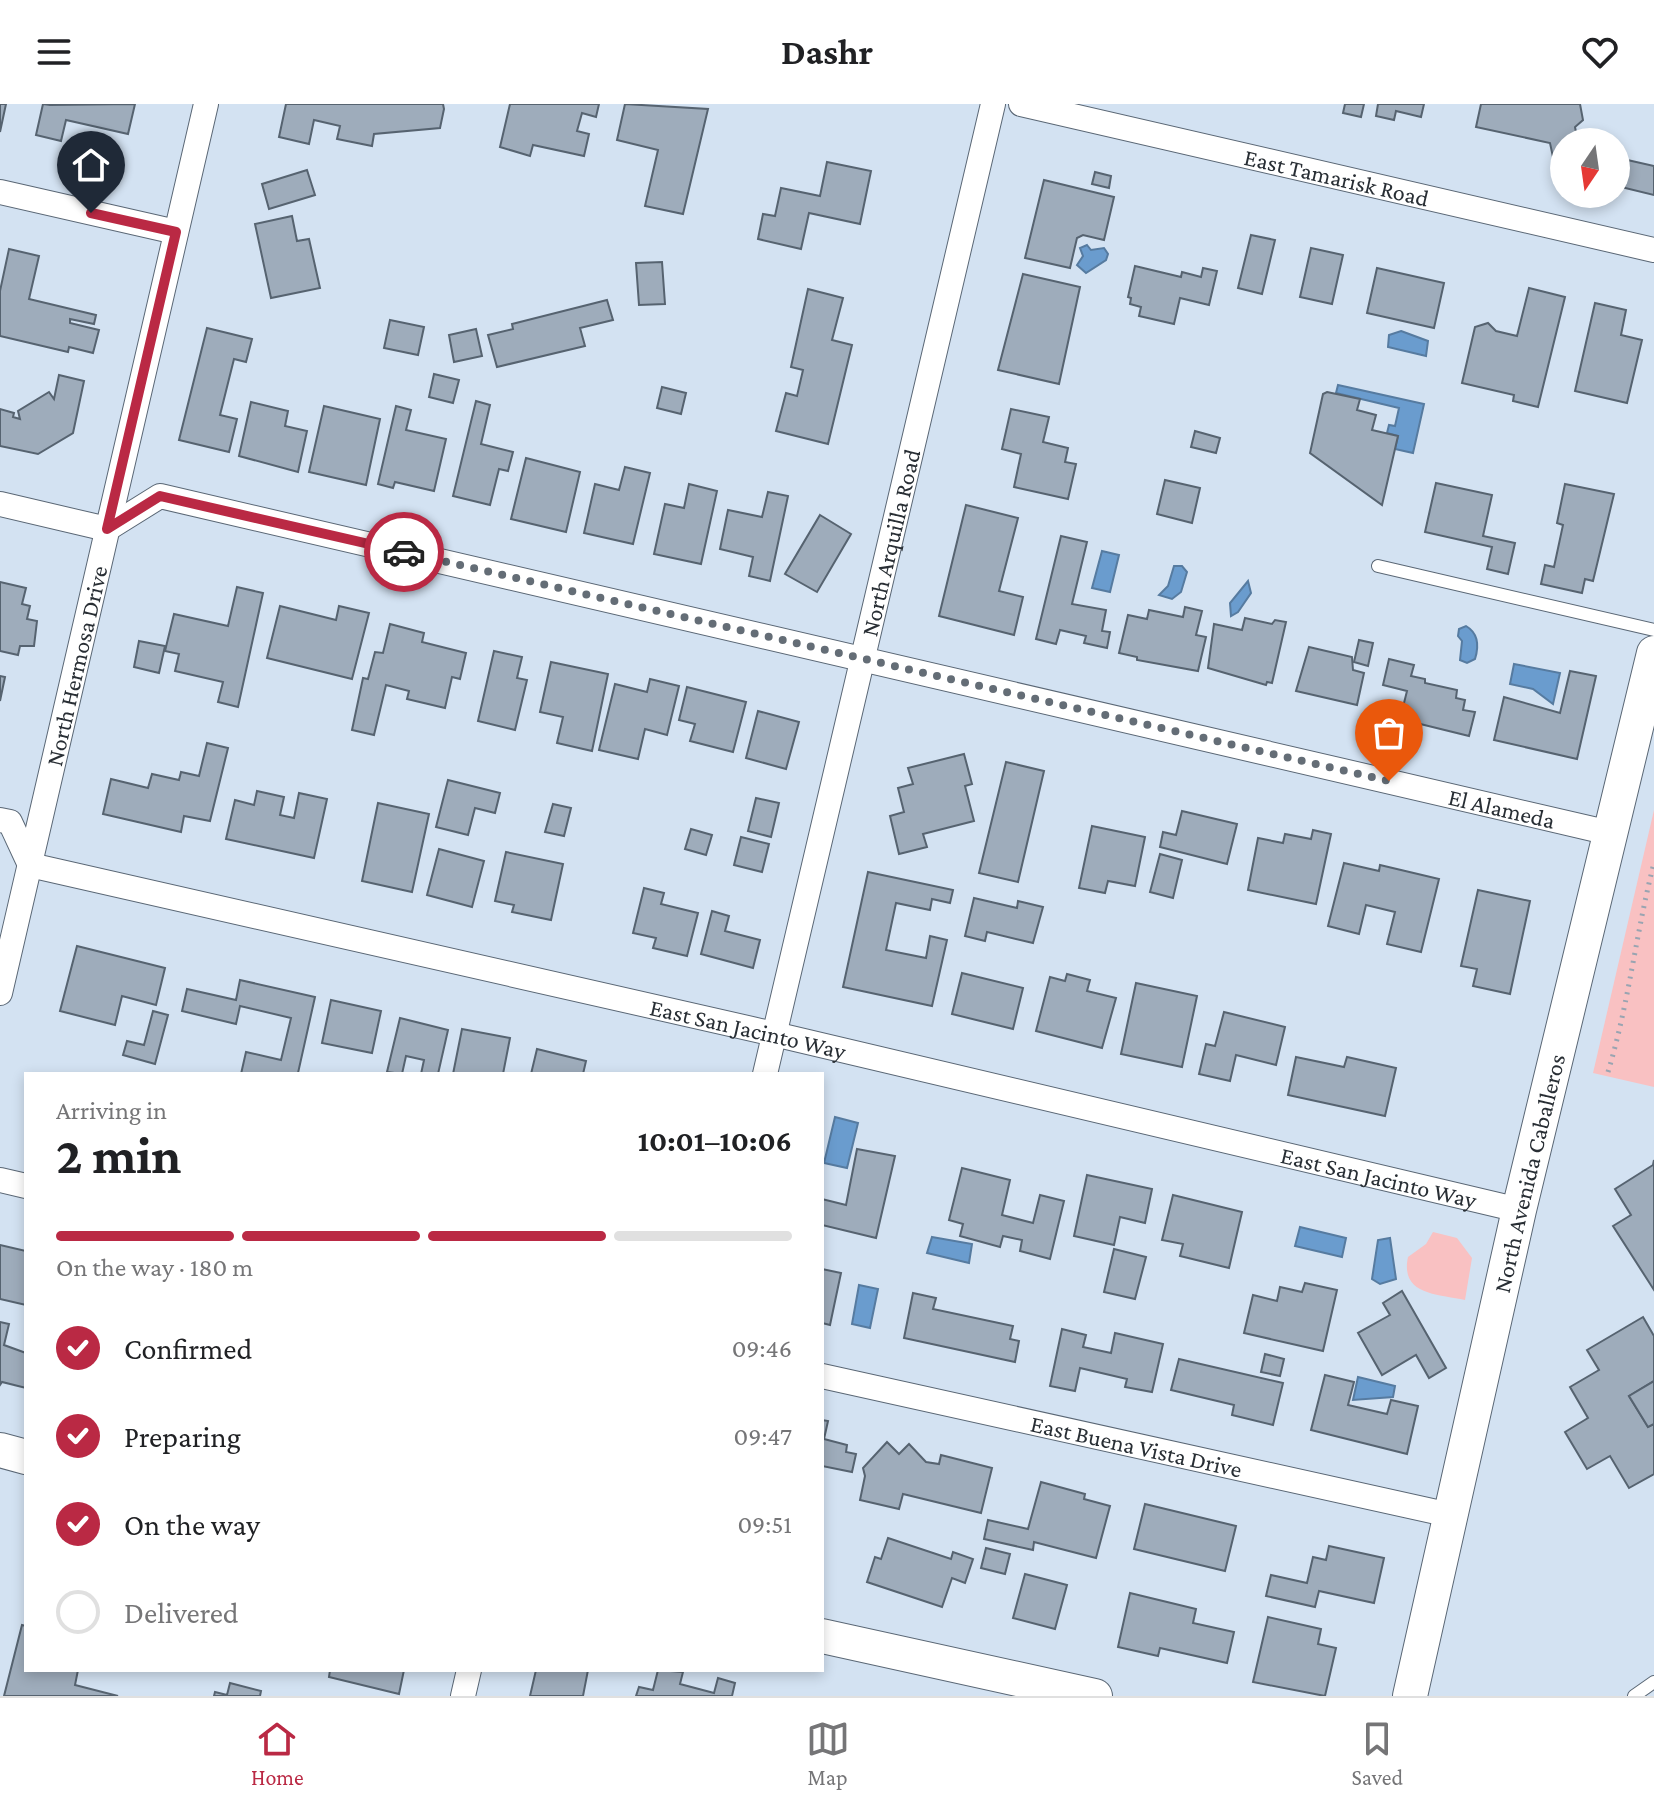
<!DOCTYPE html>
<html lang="en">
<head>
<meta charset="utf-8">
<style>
	:root { --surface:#fff; --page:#f2f2f2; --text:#202124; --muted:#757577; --line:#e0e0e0; --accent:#ba2944 }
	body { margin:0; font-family:"Crimson Pro",serif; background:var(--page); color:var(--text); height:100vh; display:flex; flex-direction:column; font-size:30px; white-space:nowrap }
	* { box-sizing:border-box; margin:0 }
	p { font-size:26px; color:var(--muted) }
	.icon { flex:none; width:44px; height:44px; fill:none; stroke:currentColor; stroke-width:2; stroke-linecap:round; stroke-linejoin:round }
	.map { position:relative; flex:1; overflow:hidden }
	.details { position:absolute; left:24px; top:968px; width:800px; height:600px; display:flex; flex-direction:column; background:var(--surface); border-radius:0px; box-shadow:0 4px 12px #0003 }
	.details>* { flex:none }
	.needle { width:52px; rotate:193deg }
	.controls { position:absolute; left:1550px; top:24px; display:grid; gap:16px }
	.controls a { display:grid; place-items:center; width:80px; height:80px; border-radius:50%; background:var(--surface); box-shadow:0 4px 12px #0003; font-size:40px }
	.pin { position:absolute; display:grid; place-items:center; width:68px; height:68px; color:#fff; margin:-82px -34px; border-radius:50% 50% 50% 0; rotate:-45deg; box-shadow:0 0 8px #0007 }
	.pin .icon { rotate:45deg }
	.courier { position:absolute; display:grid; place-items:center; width:80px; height:80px; margin:-40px; border:6px solid #ba2944; border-radius:50%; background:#fff; color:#222; box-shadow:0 2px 10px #0007 }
	.headline em { font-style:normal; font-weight:700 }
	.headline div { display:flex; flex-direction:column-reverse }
	.headline { display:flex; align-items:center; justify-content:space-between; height:136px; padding:0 32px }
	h1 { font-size:52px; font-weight:700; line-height:60px }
	.bar { display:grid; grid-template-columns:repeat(4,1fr); gap:12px 8px; align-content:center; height:96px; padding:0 32px }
	.bar i { height:10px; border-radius:6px; background:var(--line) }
	.bar .current { background:var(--accent) }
	.bar p { grid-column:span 4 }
	ol { padding:0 32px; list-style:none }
	li { display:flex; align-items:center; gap:24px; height:88px }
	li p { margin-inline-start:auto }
	li .icon { padding:8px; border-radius:50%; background:var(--accent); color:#fff; stroke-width:4 }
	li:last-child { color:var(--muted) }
	li i { width:44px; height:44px; border:4px solid var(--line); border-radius:50% }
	header { display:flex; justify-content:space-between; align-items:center; height:104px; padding:0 32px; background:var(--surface); font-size:36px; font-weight:700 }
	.tabs { display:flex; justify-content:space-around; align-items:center; height:112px; border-top:2px solid var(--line); background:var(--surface); font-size:22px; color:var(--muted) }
	.tabs a { display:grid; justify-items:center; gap:4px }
	.tabs .current { color:var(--accent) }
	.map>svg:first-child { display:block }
	.green { fill:#f9c1c2 }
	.water { fill:#6a9cce; stroke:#567ba0; stroke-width:2 }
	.building { fill:#9eacbb; stroke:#566370; stroke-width:2 }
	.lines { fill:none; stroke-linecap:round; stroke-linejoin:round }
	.lane-casing { stroke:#5a6775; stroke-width:14 }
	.street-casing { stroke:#5a6775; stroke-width:26 }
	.secondary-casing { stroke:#5a6775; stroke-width:36 }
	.path { stroke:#99a4b1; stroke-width:5; stroke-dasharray:2 6; stroke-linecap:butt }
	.lane { stroke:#fff; stroke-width:12 }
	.street { stroke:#fff; stroke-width:24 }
	.secondary { stroke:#fff; stroke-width:34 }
	.done { stroke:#646d76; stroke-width:8; stroke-dasharray:0 14.4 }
	.route { stroke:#ba2944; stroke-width:10 }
	.labels { text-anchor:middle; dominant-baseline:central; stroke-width:6; stroke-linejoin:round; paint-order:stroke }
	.street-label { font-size:24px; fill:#282e34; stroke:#d3e2f2 }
</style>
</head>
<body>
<header><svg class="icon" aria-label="menu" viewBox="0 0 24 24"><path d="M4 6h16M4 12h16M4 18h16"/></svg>Dashr<svg class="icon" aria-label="heart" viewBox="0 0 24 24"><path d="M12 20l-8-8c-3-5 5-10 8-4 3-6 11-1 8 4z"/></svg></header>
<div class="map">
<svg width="1654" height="1592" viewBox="0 0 1654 1592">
	<rect width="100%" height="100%" fill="#d3e2f2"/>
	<g class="green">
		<path d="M1654 706V983L1593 969Z"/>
		<path d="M1433 1128 1457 1134 1472 1154 1465 1196C1437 1190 1400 1191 1408 1153L1426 1140Z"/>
	</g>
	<g class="water">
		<path d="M1087 141 1091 146 1104 144 1108 150 1106 156 1086 169 1077 161 1083 152 1080 144Z"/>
		<path d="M1401 227 1428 237 1426 252 1388 243 1389 231Z"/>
		<path d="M1338 281 1424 300 1413 349 1395 345 1398 332 1387 329 1389 321 1395 322 1399 304 1336 289Z"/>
		<path d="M1102 447 1119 451 1110 488 1092 484Z"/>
		<path d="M1174 462H1182L1187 468 1181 488 1172 495 1159 491 1168 482Z"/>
		<path d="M1248 477 1251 489 1238 508 1231 512 1230 499Z"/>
		<path d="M1466 522C1478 529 1479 542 1475 555L1467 559 1460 556 1462 537 1458 532 1459 525Z"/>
		<path d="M1514 560 1560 569 1553 600 1533 585 1510 580Z"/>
		<path d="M835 1013 858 1019 847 1064 824 1059Z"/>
		<path d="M1300 1123 1346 1134 1342 1153 1295 1142Z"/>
		<path d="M932 1133 972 1140 969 1159 927 1149Z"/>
		<path d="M1390 1134 1396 1175 1380 1180 1372 1175 1378 1136Z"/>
		<path d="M859 1181 878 1185 870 1224 852 1220Z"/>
		<path d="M1358 1273 1395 1282 1393 1293 1353 1296Z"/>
	</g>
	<g class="building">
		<path d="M0 0H6L0 28Z"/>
		<path d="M43 0 50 1 135 0 128 30 66 16 61 37 36 31Z"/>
		<path d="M286 0H443L444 5 440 24 374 30 372 42 337 35 340 22 314 16 309 40 279 33Z"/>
		<path d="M510 0H599L596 13 582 9 577 27 589 30 584 52 533 41 530 52 500 43Z"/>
		<path d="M625 0 708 5 683 110 645 102 658 46 617 36Z"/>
		<path d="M1345 0H1364L1361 13 1343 9Z"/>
		<path d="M1378 0H1424L1421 13 1396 7 1394 16 1376 12Z"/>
		<path d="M1481 0H1580L1583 16 1575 23 1578 38H1564V65L1556 67 1550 39 1476 23Z"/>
		<path d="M1623 55 1654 62V91L1617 82Z"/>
		<path d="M827 58 871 67 860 120 809 109 801 145 758 135 763 110 775 112 781 84 820 92Z"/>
		<path d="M307 66 315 91 269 105 262 80Z"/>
		<path d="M1095 68 1111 72 1109 84 1092 80Z"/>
		<path d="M1044 76 1114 93 1104 136 1083 131 1077 134 1070 164 1025 154Z"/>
		<path d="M292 112 297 137 309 135 320 184 271 194 255 120Z"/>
		<path d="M1251 131 1275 136 1262 190 1238 184Z"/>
		<path d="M1311 144 1343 151 1332 200 1300 193Z"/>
		<path d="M9 145 39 152 29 195 96 211 94 220 70 215V219L99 226 93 249 69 243 68 248 0 232V187Z"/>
		<path d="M662 158 665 200 639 201 636 159Z"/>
		<path d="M1135 162 1181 173 1182 168 1201 173 1203 164 1217 167 1209 201 1180 194 1174 220 1139 212 1141 203 1130 200 1131 194 1128 193Z"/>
		<path d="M1377 164 1444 179 1434 224 1367 209Z"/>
		<path d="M1023 170 1080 183 1059 280 998 266Z"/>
		<path d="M1529 184 1565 193 1538 303 1513 297 1514 291 1462 279 1475 223 1488 219 1496 227 1517 232Z"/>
		<path d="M808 185 843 194 832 236 852 241 828 340 776 327 786 289 797 292 803 266 791 263Z"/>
		<path d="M607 196 613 216 580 224 585 242 497 263 488 231 513 225 512 220Z"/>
		<path d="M1595 199 1626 206 1621 231 1642 236 1627 299 1575 287Z"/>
		<path d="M390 216 424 223 418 251 384 244Z"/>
		<path d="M207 224 252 235 246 258 234 255 220 311 237 315 229 348 179 336Z"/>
		<path d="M476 225 482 252 454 258 449 231Z"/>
		<path d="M434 270 459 276 453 299 429 293Z"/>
		<path d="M59 271 84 277 73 329 38 350 0 342V305L14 309 13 313 20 315 18 307 49 288 54 295Z"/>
		<path d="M662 283 686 289 681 310 657 304Z"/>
		<path d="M1327 288 1360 295 1357 306 1376 311 1372 326 1398 332 1382 401 1310 349 1323 290Z"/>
		<path d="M476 297 490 301 481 340 513 348 508 367 499 365 490 401 453 392Z"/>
		<path d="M251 298 288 307 285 322 307 327 298 368 239 352Z"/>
		<path d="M324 302 380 315 366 381 309 368Z"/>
		<path d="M396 302 411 306 406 326 446 335 434 387 395 378 393 384 378 380Z"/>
		<path d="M1011 305 1049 313 1043 338 1068 344 1065 358 1076 360 1068 395 1014 383 1021 350 1002 345Z"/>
		<path d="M1195 327 1220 334 1216 349 1191 343Z"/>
		<path d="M526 354 580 368 566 428 511 415Z"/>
		<path d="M625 363 650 369 633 440 584 429 595 380 619 386Z"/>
		<path d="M1165 376 1200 384 1192 419 1157 410Z"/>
		<path d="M1436 379 1492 391 1483 432 1515 439 1508 470 1487 465 1492 443 1425 428Z"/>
		<path d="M689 380 717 387 701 460 654 450 665 400 684 404Z"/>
		<path d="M1565 380 1614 390 1593 477 1585 475 1582 489 1541 480 1545 461 1554 463 1563 421 1557 419Z"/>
		<path d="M768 388 788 392 770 477 749 472 753 453 720 445 728 406 762 413Z"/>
		<path d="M966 401 1018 414 999 487 1023 493 1014 531 939 512Z"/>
		<path d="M820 411 851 430 817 488 785 470Z"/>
		<path d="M1061 432 1087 438 1072 500 1106 506 1102 527 1110 528 1107 544 1084 539 1086 532 1060 526 1056 540 1036 535Z"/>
		<path d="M0 478 26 484 22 500 30 502 27 515 37 517 34 542H20L18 551 0 547Z"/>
		<path d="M237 483 263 489 238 603 218 598 223 578 175 567 179 550 165 547 174 510 228 522Z"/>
		<path d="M280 502 336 516 339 502 369 509 352 575 267 554Z"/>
		<path d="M1185 503 1202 507 1196 531 1206 533 1198 567 1137 556V553L1119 549 1128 511 1147 515 1149 506 1183 513Z"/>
		<path d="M1245 514 1272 520 1275 516 1286 518 1272 579 1267 578 1266 581 1208 564 1214 520 1242 526Z"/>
		<path d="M390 520 424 529 422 538 466 549 460 575 452 573 445 604 407 595 409 587 386 581 374 631 352 626 363 574 368 575 375 548 383 549Z"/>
		<path d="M1359 536 1373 539 1368 562 1354 558Z"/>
		<path d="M139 537 165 542 159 569 134 563Z"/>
		<path d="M1309 543 1352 553 1353 566 1364 569 1357 601 1296 587Z"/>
		<path d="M494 547 522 553 517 574 527 576 515 626 478 617Z"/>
		<path d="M1389 555 1414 561 1411 572 1425 575V579L1457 586 1456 594 1465 596 1463 606 1475 608 1469 632 1400 615 1407 587 1383 581Z"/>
		<path d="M551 558 608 570 592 647 557 639 563 613 540 608Z"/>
		<path d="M1570 567 1596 572 1577 655 1494 636 1504 593 1560 609Z"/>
		<path d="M0 572 5 573 0 597Z"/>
		<path d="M650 575 679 582 667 631 645 625 638 655 599 646 615 580 647 588Z"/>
		<path d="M687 583 746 598 733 648 690 637 695 620 679 616Z"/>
		<path d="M758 607 799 618 786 665 746 654Z"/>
		<path d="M207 639 228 644 210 717 184 712 181 728 103 710 111 675 148 684 152 670 179 676 181 668 199 672Z"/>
		<path d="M964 650 972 680 965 682 974 717 923 730 927 743 899 750 890 712 904 708 898 684 913 680 908 664Z"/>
		<path d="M1006 658 1044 667 1018 778 979 769Z"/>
		<path d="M448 676 500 689 495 709 475 704 468 731 436 723Z"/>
		<path d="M257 687 284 693 280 711 294 714 299 689 327 695 314 754 226 735 235 696 254 701Z"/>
		<path d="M756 694 779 699 771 733 748 727Z"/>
		<path d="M378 699 429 710 412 788 362 777Z"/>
		<path d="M553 700 571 704 564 732 545 728Z"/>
		<path d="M1182 707 1237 720 1227 760 1160 743 1163 728 1176 731Z"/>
		<path d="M1092 722 1145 733 1135 782 1108 777 1105 789 1079 784Z"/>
		<path d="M691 725 712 731 706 751 685 745Z"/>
		<path d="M1313 726 1331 730 1316 800 1248 786 1258 734 1283 739 1285 730 1311 735Z"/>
		<path d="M741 733 769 740 762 768 734 761Z"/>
		<path d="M439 745 484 757 472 803 427 791Z"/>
		<path d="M506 748 563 760 551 816 512 808 514 801 495 797Z"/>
		<path d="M1160 750 1182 756 1173 794 1150 788Z"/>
		<path d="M1344 759 1379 767 1380 761 1439 775 1421 848 1387 840 1395 808 1366 801 1359 830 1328 822Z"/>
		<path d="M868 768 953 786 950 799 932 795 930 806 896 799 886 846 926 854 930 832 947 836 932 902 843 883Z"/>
		<path d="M644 784 664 789 661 800 698 809 687 852 653 844 656 834 633 829Z"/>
		<path d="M1478 786 1530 797 1510 890 1473 882 1477 865 1461 862Z"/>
		<path d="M974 794 1017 804 1018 797 1043 803 1033 839 987 828 985 837 965 832Z"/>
		<path d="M712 807 729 812 725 827 760 836 753 864 701 850Z"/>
		<path d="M77 842 165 864 156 901 122 892 115 921 60 907Z"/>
		<path d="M962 869 1023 884 1013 925 952 910Z"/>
		<path d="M1067 870 1090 876 1087 887 1116 894 1102 944 1036 927 1050 873 1065 877Z"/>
		<path d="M240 876 315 893 298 969 241 970 246 948 281 956 291 914 240 902 236 920 182 907 187 885 236 896Z"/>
		<path d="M1136 879 1197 892 1182 963 1121 950Z"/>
		<path d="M331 896 381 907 372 949 322 939Z"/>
		<path d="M153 907 168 911 155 960 123 951 127 937 144 941Z"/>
		<path d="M1224 908 1285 923 1276 961 1236 951 1230 977 1199 970 1206 940 1215 942Z"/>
		<path d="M400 914 448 926 438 970H421L424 956 406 952 402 970 387 968Z"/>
		<path d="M462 925 510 934 503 970H453Z"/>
		<path d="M537 945 586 957 583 970H531Z"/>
		<path d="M1296 953 1344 963 1347 953 1396 964 1385 1012 1288 991Z"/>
		<path d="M857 1045 895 1052 876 1134 822 1121V1095L846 1101Z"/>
		<path d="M1654 1056V1186L1613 1122 1631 1111 1615 1085 1653 1061Z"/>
		<path d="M962 1064 1010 1076 1002 1111 1033 1119 1040 1091 1064 1097 1050 1155 1020 1147 1022 1136 1003 1132 1000 1143 960 1132 963 1120 949 1116Z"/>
		<path d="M1087 1071 1152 1085 1145 1119 1120 1113 1114 1141 1074 1132Z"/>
		<path d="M1173 1091 1242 1108 1229 1164 1180 1152 1183 1140 1162 1136Z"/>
		<path d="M0 1141 26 1147V1201L0 1195Z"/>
		<path d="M1114 1145 1146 1153 1135 1195 1104 1188Z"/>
		<path d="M822 1165 841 1169 830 1221 822 1219Z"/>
		<path d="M1305 1179 1337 1186 1323 1247 1244 1229 1253 1191 1277 1197 1280 1183 1302 1188Z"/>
		<path d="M1402 1187 1446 1264 1429 1274 1416 1251 1382 1271 1358 1229 1390 1211 1383 1199Z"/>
		<path d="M913 1189 936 1194 933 1205 1013 1222 1010 1235 1019 1237 1015 1258 904 1234Z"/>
		<path d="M1643 1213 1654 1232V1277L1629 1292 1648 1323 1654 1320V1370L1629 1384 1610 1352 1587 1365 1565 1328 1588 1314 1570 1283 1599 1266 1587 1246Z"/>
		<path d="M0 1218 9 1220 4 1241 26 1249V1284L2 1278 0 1281Z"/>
		<path d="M1062 1225 1086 1231 1083 1243 1111 1249 1115 1229 1163 1240 1152 1288 1125 1283 1127 1275 1080 1264 1075 1287 1050 1282Z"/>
		<path d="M1265 1250 1284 1255 1280 1272 1261 1268Z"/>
		<path d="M1179 1255 1283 1279 1273 1321 1232 1311 1234 1301 1171 1286Z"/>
		<path d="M1325 1271 1354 1278 1348 1301 1387 1310 1391 1296 1418 1302 1407 1350 1311 1326Z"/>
		<path d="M1654 1277V1320L1648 1323 1629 1292Z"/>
		<path d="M822 1316 828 1317 824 1335 847 1341 846 1348 856 1350 852 1368 822 1362Z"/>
		<path d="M887 1338 899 1350 909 1340 926 1358 939 1360 941 1351 992 1364 981 1409 903 1390 899 1405 860 1396 865 1372 863 1364Z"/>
		<path d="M1041 1378 1085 1390 1084 1395 1110 1402 1096 1454 1034 1438 1033 1446 984 1435 988 1416 1028 1425Z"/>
		<path d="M1145 1400 1236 1422 1225 1467 1134 1445Z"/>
		<path d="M888 1434 951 1455 953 1448 973 1455 965 1479 952 1474 942 1503 867 1478 875 1453 881 1455Z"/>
		<path d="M1329 1442 1384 1454 1374 1499 1319 1487 1315 1503 1266 1492 1271 1471 1307 1479 1313 1453 1326 1456Z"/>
		<path d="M986 1444 1010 1450 1005 1470 981 1464Z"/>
		<path d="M1025 1470 1067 1481 1055 1525 1013 1514Z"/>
		<path d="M1130 1489 1196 1505 1193 1519 1234 1528 1227 1559 1160 1544 1158 1552 1118 1543Z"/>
		<path d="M1268 1513 1321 1525 1318 1540 1336 1544 1325 1592 1253 1578Z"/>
		<path d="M22 1521 26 1522V1566H78L75 1581 118 1592H4Z"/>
		<path d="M330 1566H404L399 1590 329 1573Z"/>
		<path d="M536 1566H588L583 1592H530Z"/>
		<path d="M658 1566 683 1568 680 1580 714 1589 718 1574 735 1579 732 1592H636L639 1583 653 1586Z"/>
		<path d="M230 1579 261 1587 260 1592H214L215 1588 227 1591Z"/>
	</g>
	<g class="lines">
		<defs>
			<g id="lane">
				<path d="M1378 462 1654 526"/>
				<path d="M1634 1592 1654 1578"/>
			</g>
			<g id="street">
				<path id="s1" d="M1021 0 1654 146"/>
				<path d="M0 88 176 128"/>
				<path id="s2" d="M0 400 107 425 160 392 1610 729"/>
				<path id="s3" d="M0 716 10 718 30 761 774 930 1519 1106"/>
				<path id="s4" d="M0 889 206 0"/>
				<path id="s5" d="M765 970 993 0"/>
				<path d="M0 1076 26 1082"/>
				<path id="s6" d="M822 1272 1450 1411"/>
				<path d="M463 1592 469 1566"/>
			</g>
			<g id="secondary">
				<path d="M0 1346 26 1353"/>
				<path d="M822 1532 1095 1592"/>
				<path id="s7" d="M1410 1592 1519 1106 1654 549"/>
			</g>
		</defs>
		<use href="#lane" class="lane-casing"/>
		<use href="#street" class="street-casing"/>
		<use href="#secondary" class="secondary-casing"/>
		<path class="path" d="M1608 968C1629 899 1636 828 1654 759"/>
		<use href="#lane" class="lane"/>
		<use href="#street" class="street"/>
		<use href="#secondary" class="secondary"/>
	</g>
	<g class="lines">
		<path class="done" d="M404 448 1389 677"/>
		<path class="route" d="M91 109 176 128 107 425 160 392 404 448"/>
	</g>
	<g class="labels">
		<g class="street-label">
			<text stroke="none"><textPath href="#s1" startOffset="324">East Tamarisk Road</textPath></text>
			<text stroke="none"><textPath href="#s5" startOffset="546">North Arquilla Road</textPath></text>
			<text stroke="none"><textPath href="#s4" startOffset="336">North Hermosa Drive</textPath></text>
			<text stroke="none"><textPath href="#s2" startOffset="1550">El Alameda</textPath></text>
			<text stroke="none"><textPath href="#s3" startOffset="794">East San Jacinto Way</textPath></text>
			<text stroke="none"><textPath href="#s7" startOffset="536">North Avenida Caballeros</textPath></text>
			<text stroke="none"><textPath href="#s3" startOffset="1442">East San Jacinto Way</textPath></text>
			<text stroke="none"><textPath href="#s6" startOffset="322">East Buena Vista Drive</textPath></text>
		</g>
	</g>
</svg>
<div class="controls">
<a><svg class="needle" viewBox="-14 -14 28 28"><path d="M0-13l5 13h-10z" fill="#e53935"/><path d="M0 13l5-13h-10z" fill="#757577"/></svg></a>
</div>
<div class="pin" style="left:1389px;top:677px;background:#ea580c"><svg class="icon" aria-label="bag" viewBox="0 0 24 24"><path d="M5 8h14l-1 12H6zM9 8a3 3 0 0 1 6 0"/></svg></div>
<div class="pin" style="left:91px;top:109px;background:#1f2937"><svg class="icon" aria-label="home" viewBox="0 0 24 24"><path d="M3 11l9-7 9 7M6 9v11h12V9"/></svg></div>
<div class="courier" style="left:404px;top:448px"><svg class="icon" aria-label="car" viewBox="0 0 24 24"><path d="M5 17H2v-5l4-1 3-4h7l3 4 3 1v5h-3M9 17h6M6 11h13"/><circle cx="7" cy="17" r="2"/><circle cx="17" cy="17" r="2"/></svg></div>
<section class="details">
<div class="headline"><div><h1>2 min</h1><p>Arriving in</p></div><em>10:01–10:06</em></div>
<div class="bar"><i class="current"></i><i class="current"></i><i class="current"></i><i></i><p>On the way · 180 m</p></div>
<ol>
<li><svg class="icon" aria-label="check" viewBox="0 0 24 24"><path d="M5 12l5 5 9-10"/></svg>Confirmed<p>09:46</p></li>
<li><svg class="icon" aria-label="check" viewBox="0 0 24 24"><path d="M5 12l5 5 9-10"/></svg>Preparing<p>09:47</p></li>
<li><svg class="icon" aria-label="check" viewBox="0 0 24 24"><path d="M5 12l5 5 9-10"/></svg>On the way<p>09:51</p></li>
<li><i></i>Delivered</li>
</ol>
</section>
</div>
<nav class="tabs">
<a class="current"><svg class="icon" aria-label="home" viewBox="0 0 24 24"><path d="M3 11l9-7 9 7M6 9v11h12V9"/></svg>Home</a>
<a><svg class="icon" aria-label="map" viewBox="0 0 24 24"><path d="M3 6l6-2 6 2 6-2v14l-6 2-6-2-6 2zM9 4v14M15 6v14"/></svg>Map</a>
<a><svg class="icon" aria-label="saved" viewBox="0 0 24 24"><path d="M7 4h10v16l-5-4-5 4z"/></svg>Saved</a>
</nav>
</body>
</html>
